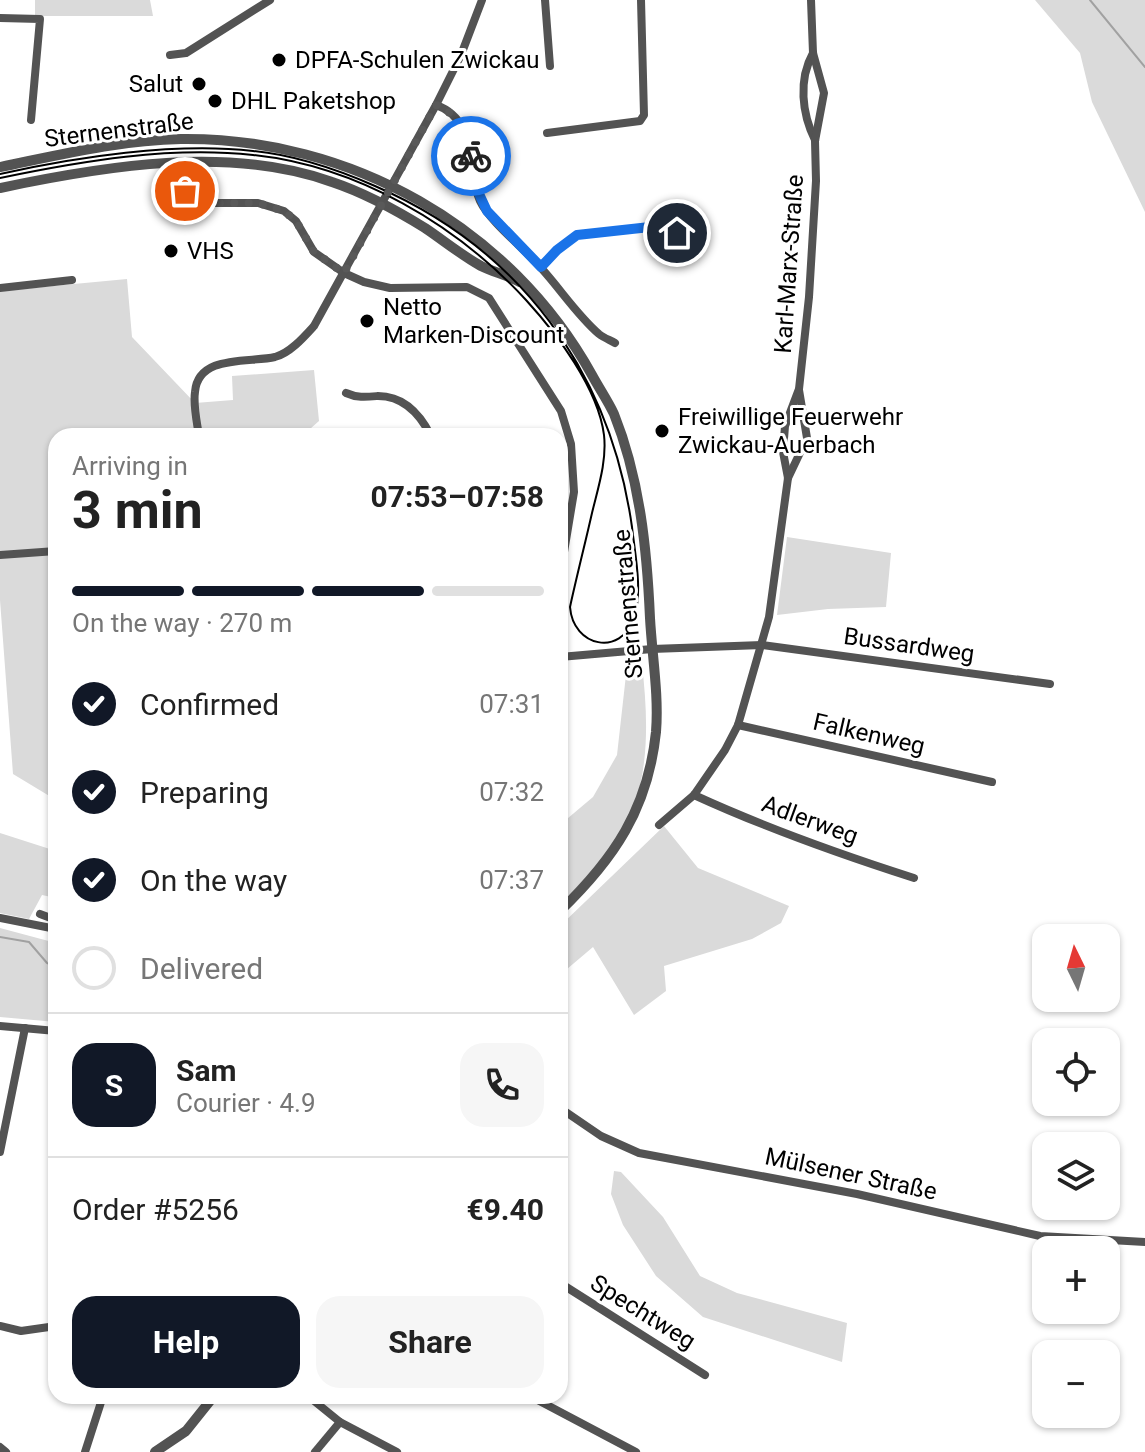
<!DOCTYPE html>
<html lang="en">
<head>
<meta charset="utf-8">
<style>
	:root { --surface:#fff; --page:#f6f6f6; --text:#222; --muted:#767676; --line:#e0e0e0; --accent:#111827 }
	body { margin:0; font-family:Roboto,sans-serif; background:var(--page); color:var(--text); height:100vh; display:flex; flex-direction:column; font-size:30px; white-space:nowrap }
	* { box-sizing:border-box; margin:0 }
	p { font-size:26px; color:var(--muted) }
	.icon { flex:none; width:44px; height:44px; fill:none; stroke:currentColor; stroke-width:2; stroke-linecap:round; stroke-linejoin:round }
	.map { position:relative; flex:1; overflow:hidden }
	.side { position:absolute; left:48px; top:428px; width:520px; height:976px; display:flex; flex-direction:column; background:var(--surface); border-radius:24px; box-shadow:0 2px 6px #0004 }
	.side>* { flex:none }
	.needle { width:52px; rotate:355deg }
	.fabs { position:absolute; left:1032px; top:924px; display:grid; gap:16px }
	.fabs a { display:grid; place-items:center; width:88px; height:88px; border-radius:16px; background:var(--surface); box-shadow:0 2px 6px #0004; font-size:40px }
	.pin { position:absolute; display:grid; place-items:center; width:68px; height:68px; color:#fff; margin:-34px; border:4px solid #fff; border-radius:50%; box-shadow:0 2px 8px #0007 }
	.courier { position:absolute; display:grid; place-items:center; width:80px; height:80px; margin:-40px; border:6px solid #1a73e8; border-radius:50%; background:#fff; color:#222; box-shadow:0 2px 10px #0007 }
	.overview em { font-style:normal; font-weight:700 }
	.overview div { display:flex; flex-direction:column-reverse }
	.overview { display:flex; align-items:center; justify-content:space-between; height:136px; padding:0 24px }
	h1 { font-size:52px; font-weight:700; line-height:60px }
	.bar { display:grid; grid-template-columns:repeat(4,1fr); gap:12px 8px; align-content:center; height:96px; padding:0 24px }
	.bar i { height:10px; border-radius:6px; background:var(--line) }
	.bar .current { background:var(--accent) }
	.bar p { grid-column:span 4 }
	.line { display:flex; align-items:center; gap:20px; padding:0 24px; border-top:2px solid var(--line) }
	.line div { flex:1 }
	.round { display:grid; place-items:center; flex:none; width:84px; height:84px; border-radius:24px; background:var(--page) }
	ol { padding:0 24px; list-style:none }
	li { display:flex; align-items:center; gap:24px; height:88px }
	li p { margin-inline-start:auto }
	li .icon { padding:8px; border-radius:50%; background:var(--accent); color:#fff; stroke-width:4 }
	li:last-child { color:var(--muted) }
	li i { width:44px; height:44px; border:4px solid var(--line); border-radius:50% }
	.primary-button { display:flex; gap:16px; margin-top:auto; padding:16px 24px }
	.primary-button a { flex:1; height:92px; border-radius:24px; background:var(--accent); color:#fff; font-size:32px; font-weight:700; line-height:92px; text-align:center }
	.primary-button a+a { background:var(--page); color:var(--text) }
	.map>svg:first-child { display:block }
	.green { fill:#dadada }
	.lines { fill:none; stroke-linecap:round; stroke-linejoin:round }
	.stream { stroke:#a1a1a1; stroke-width:2 }
	.minor { stroke:#535353; stroke-width:8 }
	.tertiary { stroke:#535353; stroke-width:10 }
	.tram { stroke:#000; stroke-width:2 }
	.done { stroke:#595959; stroke-width:8; stroke-dasharray:0 14.4 }
	.route { stroke:#1a73e8; stroke-width:10 }
	.poi-dot { fill:#000; stroke:#fff; stroke-width:3 }
	.labels { text-anchor:middle; dominant-baseline:central; stroke-width:6; stroke-linejoin:round; paint-order:stroke }
	.poi-label { font-size:24px; fill:#000; stroke:#fff; text-anchor:start }
	.street-label { font-size:24px; fill:#000; stroke:#fff }
</style>
</head>
<body>
<div class="map">
<svg width="1145" height="1452" viewBox="0 0 1145 1452">
	<rect width="100%" height="100%" fill="#fff"/>
	<g class="green">
		<path d="M35 0H150L153 16H35Z"/>
		<path d="M1035 0H1145V212L1092 102 1080 53Z"/>
		<path d="M127 279 132 337 195 403 233 400 232 376 314 370 319 421 302 436H56V800L13 774 0 600V291Z"/>
		<path d="M787 537 891 553 886 607 828 609 777 615Z"/>
		<path d="M642 665C649 725 651 794 614 844 598 866 579 885 560 904V838L565 831 561 824 593 797 617 755 627 666Z"/>
		<path d="M664 826 698 868 789 906 781 923 752 939 664 966 666 991 634 1015 593 947 560 975V926Z"/>
		<path d="M0 833 56 851V898L42 895 29 919 0 913Z"/>
		<path d="M0 928 56 943V1022L0 1017Z"/>
		<path d="M614 1171 621 1172 663 1217 700 1276 737 1293 847 1323 842 1362 703 1317 656 1276 623 1225 611 1194Z"/>
	</g>
	<g class="lines">
		<g class="stream">
			<path d="M1090 0 1145 67"/>
			<path d="M0 937 29 942 47 963 56 968"/>
		</g>
		<g class="minor">
			<path d="M545 0 550 66"/>
			<path d="M0 18 40 19 31 120"/>
			<path d="M813 53C798 80 802 114 815 140"/>
			<path d="M170 55 186 53 270 0"/>
			<path d="M436 105C479 120 465 169 480 201 490 222 526 250 542 269 561 290 578 316 599 334 604 338 610 340 615 343"/>
			<path d="M547 133 640 121 644 115 641 0"/>
			<path d="M195 186 206 203H192L186 199 184 194 187 188Z"/>
			<path d="M206 203H258L284 211 296 221 314 252 344 273 364 282 390 288 467 287 489 298 561 411 571 444 574 492 560 576"/>
			<path d="M541 267 557 250 577 235 659 226H669L677 233"/>
			<path d="M0 288 72 280"/>
			<path d="M346 393C357 398 366 397 378 396 404 396 420 414 431 436"/>
			<path d="M199 436C197 422 193 406 195 392 198 354 250 363 275 357 290 353 304 337 314 326L436 105 461 55 482 0"/>
			<path d="M788 478 807 438 799 390"/>
			<path d="M0 555 56 551"/>
			<path d="M560 657 652 649 762 645 1050 684"/>
			<path d="M738 725 992 782"/>
			<path d="M694 795C766 828 839 854 914 878"/>
			<path d="M659 825 694 795 725 750 738 725 769 617 788 478 783 452 785 426 799 389 809 297 816 181 815 141 824 93 813 53 811 0"/>
			<path d="M40 914 56 920"/>
			<path d="M0 918 56 929"/>
			<path d="M0 1026 56 1031"/>
			<path d="M560 1108 601 1136 639 1153 857 1194 1040 1236 1145 1242"/>
			<path d="M0 1152 25 1028"/>
			<path d="M560 1283 705 1375"/>
			<path d="M0 1326 21 1331 56 1326"/>
			<path d="M53 1327 56 1311"/>
			<path d="M308 1396 340 1422 397 1452"/>
			<path d="M530 1396 636 1452"/>
			<path d="M0 1447 6 1452"/>
			<path d="M85 1452 103 1396"/>
			<path d="M315 1452 340 1422"/>
		</g>
		<g class="tertiary">
			<path d="M0 167C59 155 120 140 181 139 350 137 510 227 592 375 599 388 608 401 614 414 640 479 647 550 650 618 652 655 659 695 656 732 648 809 614 859 560 911"/>
			<path d="M0 188C104 166 230 145 332 182 365 193 396 210 425 228 443 240 461 255 481 266 493 272 507 275 520 282"/>
			<path d="M155 1452 186 1431 214 1396"/>
		</g>
		<path class="tram" d="M0 174C76 157 175 142 253 151 295 155 336 169 375 186 520 249 610 371 632 527 635 554 643 592 634 618 621 657 573 647 570 607 577 575 585 544 592 513 598 488 607 461 604 435 598 388 557 334 526 300 456 224 357 166 253 155 169 146 82 161 0 178"/>
	</g>
	<g class="lines">
		<path class="done" d="M185 191 186 199 192 203H258L284 211 296 221 314 252 344 273 436 105C458 113 468 135 471 156"/>
		<path class="route" d="M471 156 474 183 487 211 541 267 557 250 577 235 659 226H669L677 233"/>
	</g>
	<g class="poi-dot">
		<circle cx="279" cy="60" r="8"/>
		<circle cx="199" cy="84" r="8"/>
		<circle cx="215" cy="101" r="8"/>
		<circle cx="171" cy="251" r="8"/>
		<circle cx="367" cy="321" r="8"/>
		<circle cx="662" cy="431" r="8"/>
	</g>
	<g class="labels">
		<g class="poi-label">
			<text x="295" y="60">DPFA-Schulen Zwickau</text>
			<text x="183" y="84" text-anchor="end">Salut</text>
			<text x="231" y="101">DHL Paketshop</text>
			<text x="187" y="251">VHS</text>
			<text x="383" y="307">Netto<tspan x="383" dy="28">Marken-Discount</tspan></text>
			<text x="678" y="417">Freiwillige Feuerwehr<tspan x="678" dy="28">Zwickau-Auerbach</tspan></text>
		</g>
		<g class="street-label">
			<text transform="translate(119 130) rotate(-7)">Sternenstraße</text>
			<text transform="translate(789 264) rotate(-86)">Karl-Marx-Straße</text>
			<text transform="translate(628 604) rotate(-95)">Sternenstraße</text>
			<text transform="translate(909 645) rotate(8)">Bussardweg</text>
			<text transform="translate(869 734) rotate(13)">Falkenweg</text>
			<text transform="translate(810 820) rotate(20)">Adlerweg</text>
			<text transform="translate(851 1174) rotate(12)">Mülsener Straße</text>
			<text transform="translate(643 1312) rotate(32)">Spechtweg</text>
		</g>
	</g>
</svg>
<div class="fabs">
<a><svg class="needle" viewBox="-14 -14 28 28"><path d="M0-13l5 13h-10z" fill="#e53935"/><path d="M0 13l5-13h-10z" fill="#767676"/></svg></a>
<a><svg class="icon" aria-label="locate" viewBox="0 0 24 24"><circle cx="12" cy="12" r="6"/><path d="M12 2v4M12 18v4M2 12h4M18 12h4"/></svg></a>
<a><svg class="icon" aria-label="layers" viewBox="0 0 24 24"><path d="M12 4l9 5-9 5-9-5zM3 14l9 5 9-5"/></svg></a>
<a>+</a>
<a>−</a>
</div>
<div class="pin" style="left:185px;top:191px;background:#ea580c"><svg class="icon" aria-label="bag" viewBox="0 0 24 24"><path d="M5 8h14l-1 12H6zM9 8a3 3 0 0 1 6 0"/></svg></div>
<div class="pin" style="left:677px;top:233px;background:#1f2937"><svg class="icon" aria-label="home" viewBox="0 0 24 24"><path d="M3 11l9-7 9 7M6 9v11h12V9"/></svg></div>
<div class="courier" style="left:471px;top:156px"><svg class="icon" aria-label="bike" viewBox="0 0 24 24"><circle cx="6" cy="16" r="4"/><circle cx="18" cy="16" r="4"/><path d="M6 16l4-8h5l3 8M10 8l3 8H6M13 5h3"/></svg></div>
<section class="side">
<div class="overview"><div><h1>3 min</h1><p>Arriving in</p></div><em>07:53–07:58</em></div>
<div class="bar"><i class="current"></i><i class="current"></i><i class="current"></i><i></i><p>On the way · 270 m</p></div>
<ol>
<li><svg class="icon" aria-label="check" viewBox="0 0 24 24"><path d="M5 12l5 5 9-10"/></svg>Confirmed<p>07:31</p></li>
<li><svg class="icon" aria-label="check" viewBox="0 0 24 24"><path d="M5 12l5 5 9-10"/></svg>Preparing<p>07:32</p></li>
<li><svg class="icon" aria-label="check" viewBox="0 0 24 24"><path d="M5 12l5 5 9-10"/></svg>On the way<p>07:37</p></li>
<li><i></i>Delivered</li>
</ol>
<div class="line" style="height:144px"><b class="round" style="background:var(--accent);color:#fff">S</b><div><b>Sam</b><p>Courier · 4.9</p></div><a class="round"><svg class="icon" aria-label="phone" viewBox="0 0 24 24"><path d="M5 4h4l2 5-3 2q2 4 5 5l2-3 5 2v4C11 20 4 13 5 4z"/></svg></a></div>
<div class="line" style="height:104px"><div>Order #5256</div><b>€9.40</b></div>
<div class="primary-button"><a>Help</a><a>Share</a></div>
</section>
</div>
</body>
</html>
